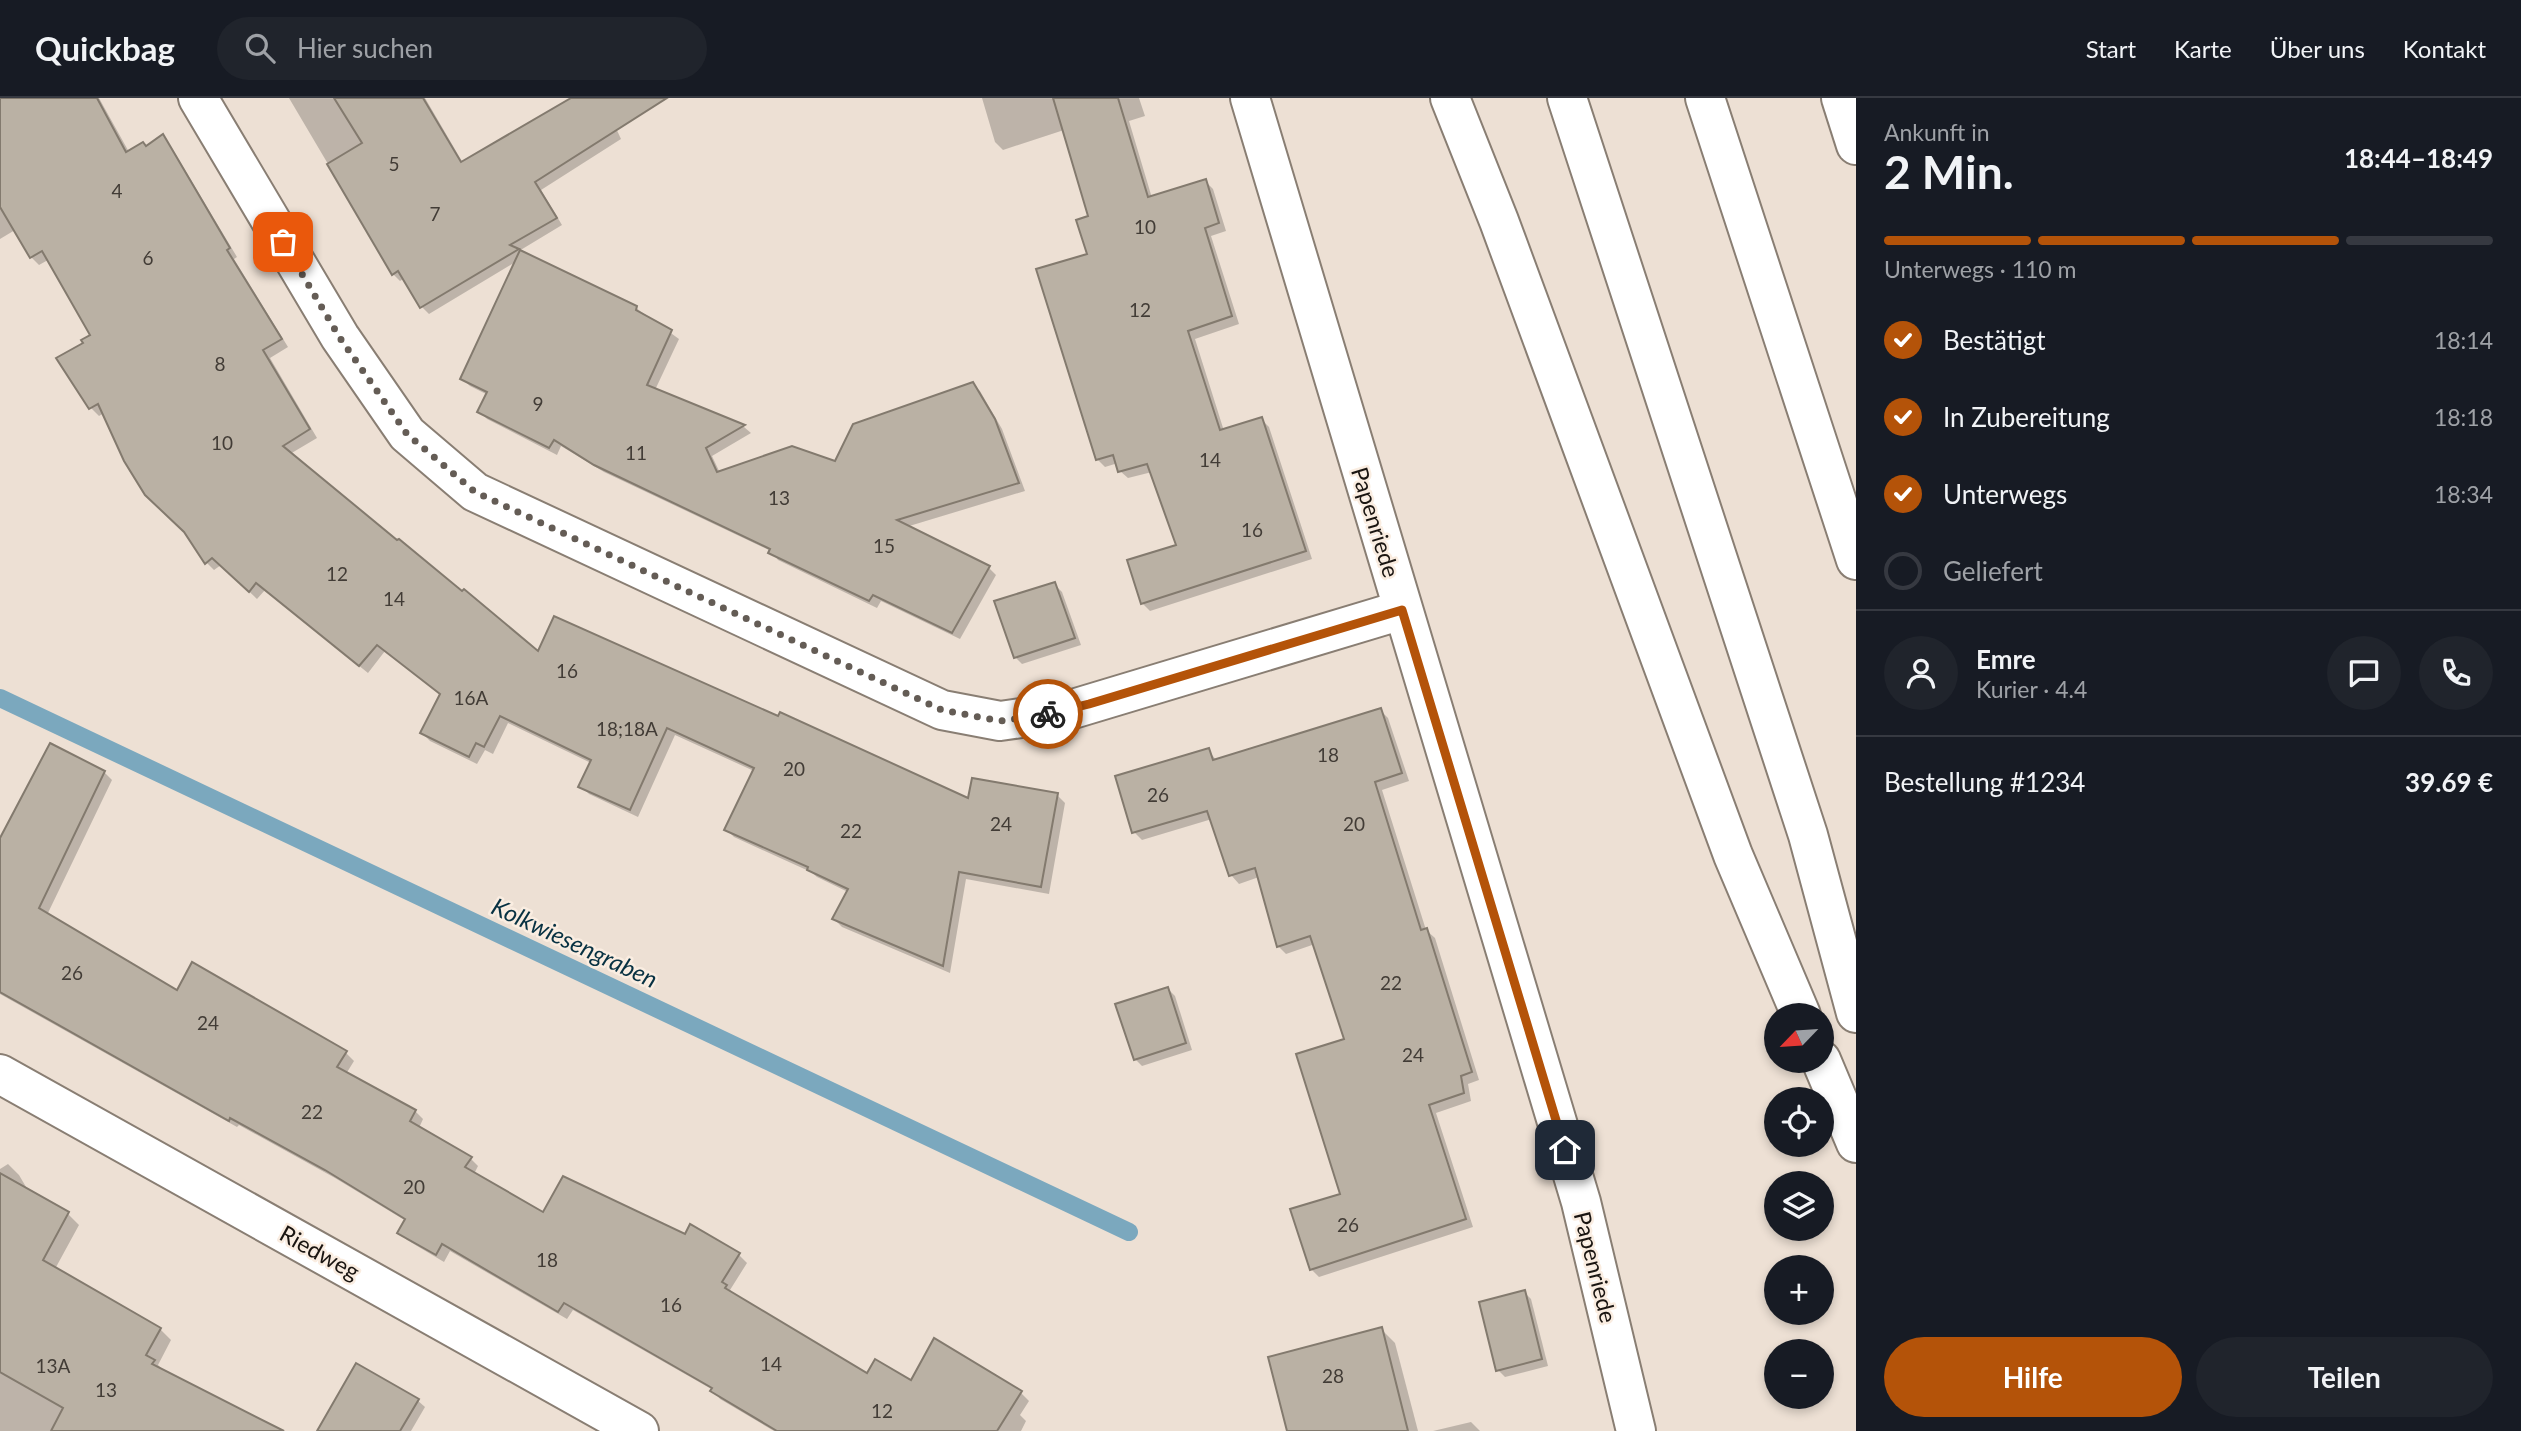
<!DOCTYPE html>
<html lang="de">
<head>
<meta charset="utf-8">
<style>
	:root { --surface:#171b24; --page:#20242c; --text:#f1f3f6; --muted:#9ea1a6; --line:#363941; --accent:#b45309 }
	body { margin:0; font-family:Lato,sans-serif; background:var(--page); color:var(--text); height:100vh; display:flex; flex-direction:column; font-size:26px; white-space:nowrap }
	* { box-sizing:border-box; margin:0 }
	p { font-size:23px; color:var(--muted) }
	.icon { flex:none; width:38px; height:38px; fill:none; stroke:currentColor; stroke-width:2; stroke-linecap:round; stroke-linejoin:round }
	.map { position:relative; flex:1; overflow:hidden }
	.side { display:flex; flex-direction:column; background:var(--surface); width:665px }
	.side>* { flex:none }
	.needle { width:46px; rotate:245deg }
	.tools { position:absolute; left:1764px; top:905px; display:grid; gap:14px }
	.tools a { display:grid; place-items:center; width:70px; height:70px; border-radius:50%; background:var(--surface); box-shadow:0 4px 10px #0003; font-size:35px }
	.pin { position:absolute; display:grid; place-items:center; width:60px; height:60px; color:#fff; margin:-30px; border-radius:14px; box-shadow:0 4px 10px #0006 }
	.courier { position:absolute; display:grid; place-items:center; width:70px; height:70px; margin:-35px; border:5px solid #b45309; border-radius:50%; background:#fff; color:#222; box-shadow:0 2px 9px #0007 }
	.headline em { font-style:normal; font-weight:700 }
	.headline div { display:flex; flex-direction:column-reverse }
	.headline { display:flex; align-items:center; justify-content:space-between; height:119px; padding:0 28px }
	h1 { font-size:46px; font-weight:700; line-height:52px }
	.bar { display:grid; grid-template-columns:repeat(4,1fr); gap:10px 7px; align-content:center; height:84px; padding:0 28px }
	.bar i { height:9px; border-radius:5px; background:var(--line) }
	.bar .current { background:var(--accent) }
	.bar p { grid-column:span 4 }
	.line { display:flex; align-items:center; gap:18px; padding:0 28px; border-top:2px solid var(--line) }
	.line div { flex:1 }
	.round { display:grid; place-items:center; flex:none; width:74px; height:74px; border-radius:37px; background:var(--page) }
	ol { padding:0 28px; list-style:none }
	li { display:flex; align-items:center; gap:21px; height:77px }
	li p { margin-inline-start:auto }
	li .icon { padding:7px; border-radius:50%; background:var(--accent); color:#fff; stroke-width:4 }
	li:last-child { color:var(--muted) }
	li i { width:38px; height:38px; border:4px solid var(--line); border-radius:50% }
	.action { display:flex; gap:14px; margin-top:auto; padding:14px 28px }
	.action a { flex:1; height:80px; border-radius:42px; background:var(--accent); color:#fff; font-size:28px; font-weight:700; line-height:80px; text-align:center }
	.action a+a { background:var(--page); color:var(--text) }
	header { display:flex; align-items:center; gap:42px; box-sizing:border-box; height:98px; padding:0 35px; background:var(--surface); border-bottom:2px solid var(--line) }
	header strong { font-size:33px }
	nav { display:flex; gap:38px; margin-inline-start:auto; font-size:24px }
	.search { width:490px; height:63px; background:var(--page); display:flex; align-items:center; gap:18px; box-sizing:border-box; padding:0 24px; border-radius:38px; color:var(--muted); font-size:26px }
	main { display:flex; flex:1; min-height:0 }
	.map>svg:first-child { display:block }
	.shadow { fill:#0003 }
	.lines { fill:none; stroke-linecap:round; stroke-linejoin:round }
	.stream { stroke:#7ba8be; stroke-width:18 }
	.building { fill:#bab1a4; stroke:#837a6e; stroke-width:2 }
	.minor-casing { stroke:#897e73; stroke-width:42 }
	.highway-casing { stroke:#897e73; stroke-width:42 }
	.minor { stroke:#fff; stroke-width:38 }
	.highway { stroke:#fff; stroke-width:38 }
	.done { stroke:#645c55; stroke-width:7; stroke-dasharray:0 12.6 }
	.route { stroke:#b45309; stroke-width:9 }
	.labels { text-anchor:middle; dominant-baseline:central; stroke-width:5; stroke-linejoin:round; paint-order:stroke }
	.number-label { font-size:19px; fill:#423c36 }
	.street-label { font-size:23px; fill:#1a1511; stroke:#faede1 }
	.water-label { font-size:24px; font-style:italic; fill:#073142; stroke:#faede1 }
</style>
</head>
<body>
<header>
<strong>Quickbag</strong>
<div class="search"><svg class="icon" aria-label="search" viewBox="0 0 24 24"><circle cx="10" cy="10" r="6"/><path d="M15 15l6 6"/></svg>Hier suchen</div>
<nav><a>Start</a><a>Karte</a><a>Über uns</a><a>Kontakt</a></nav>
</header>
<main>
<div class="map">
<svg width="1856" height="1333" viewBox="0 0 1856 1333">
	<rect width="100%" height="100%" fill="#ede0d4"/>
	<g class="shadow">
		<path d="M0 0H99L129 54 146 50 163 39 170 47 237 159 234 161 288 249 270 260 317 340 290 356 397 444 539 556 970 703 1057 697 1065 705 1049 796 966 781 950 875 842 829 834 821 848 794 817 779 811 774 734 739 726 731 754 673 675 637 638 719 589 696 581 688 591 665 508 625 493 656 485 652 477 666 430 643 422 635 441 597 385 553 368 575 265 492 257 501 221 467 214 472 207 465 104 315 99 318 91 310 86 245 93 238 48 162 39 167 31 159 15 132 0 141Z"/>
		<path d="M289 0H425L463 65 574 0H602L621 41 541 92 562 127 519 153 636 210 679 241 655 292 744 329 751 335 712 358 720 375 836 365 972 286 980 293 1002 331 1025 393 906 429 989 470 996 477 960 541 881 503 877 510 778 462 771 453 604 374 561 348 557 357 487 321 479 313 488 297 470 288 462 281 517 163 429 216 422 209 405 180 400 183 393 176Z"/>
		<path d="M982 0H1139L1145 18 1129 23 1152 100 1205 83 1213 91 1226 133 1211 138 1239 226 1195 241 1224 333 1261 321 1269 329 1312 461 1150 513 1142 505 1178 448 1152 374 1128 380 1120 373 1118 365 1105 369 1097 361 1089 157 1090 119 1064 32 1003 52 995 44Z"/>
		<path d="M1054 486 1062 494 1081 547 1022 566 1015 559Z"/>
		<path d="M1380 612 1388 620 1409 683 1382 692 1426 832 1435 840 1479 982 1468 986 1471 1003 1436 1015 1473 1129 1319 1179 1311 1171 1343 1097 1346 942 1315 846 1286 856 1278 848 1259 779 1239 786 1231 777 1212 721 1142 742 1134 734 1208 652 1217 663Z"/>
		<path d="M104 674 112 682 47 817 178 894 346 955 354 963 346 976 415 1013 423 1021 419 1030 470 1060 478 1068 474 1076 544 1116 685 1138 691 1129 739 1157 747 1165 730 1192 734 1196 868 1278 911 1284 934 1242 1021 1295 1029 1303 1020 1317 1026 1323 1021 1333H774L720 1301 713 1292 573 1212 567 1221 450 1153 444 1164 407 1142 399 1134 406 1123 335 1080 239 1027 237 1029 0 896V744Z"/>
		<path d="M1168 891 1175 898 1192 952 1142 968 1135 961Z"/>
		<path d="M8 1066 19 1077 29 1094 68 1116 79 1127 55 1171 160 1231 171 1242 158 1267 166 1275 271 1333H0V1071Z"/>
		<path d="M1524 1194 1531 1201 1548 1268 1505 1279 1498 1272Z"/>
		<path d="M1381 1231 1395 1245 1418 1333H1292Z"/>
		<path d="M417 1302 425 1309 411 1333H319Z"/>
		<path d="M1471 1324 1480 1333H1433Z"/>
	</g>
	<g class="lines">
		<path class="stream" d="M0 600 1129 1134"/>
	</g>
	<g class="building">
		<path d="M0 0H97L126 54 143 44 146 48 163 36 230 150 227 152 282 241 263 252 310 331 283 348 397 442 399 441 462 493 464 491 538 553 554 518 778 618 780 614 968 700 972 680 1058 695 1041 789 959 774 943 868 832 821 848 791 807 772 808 769 724 732 754 670 667 630 630 712 578 689 591 662 500 618 484 649 476 645 469 659 420 635 440 596 377 547 359 568 256 485 249 494 212 460 205 466 184 434 145 397 124 363 98 306 89 311 56 260 83 245 81 242 90 237 42 153 30 160 0 109Z"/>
		<path d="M334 0H423L461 64 571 0H667L535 84 557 120 510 147 519 151 420 210 398 173 392 177 327 66 362 45Z"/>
		<path d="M1053 0H1118L1148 99 1206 81 1219 125 1205 130 1232 218 1188 233 1220 332 1262 319 1306 453 1141 506 1127 462 1176 447 1147 366 1118 374 1113 357 1096 362 1036 171 1087 156 1076 122 1088 118Z"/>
		<path d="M520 152 637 208 636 212 672 232 647 287 745 327 706 350 717 374 792 348 835 363 853 326 973 284 995 321 1019 385 897 422 990 468 952 535 873 497 869 503 768 455 770 451 594 367 554 342 549 350 477 314 487 294 460 281Z"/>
		<path d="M1055 484 1075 540 1014 560 994 503Z"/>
		<path d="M1381 610 1402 675 1375 684 1421 832 1427 830 1472 974 1461 978 1464 995 1429 1007 1466 1121 1310 1172 1290 1111 1340 1096 1296 956 1344 941 1310 838 1277 849 1255 770 1229 778 1207 713 1132 735 1115 678 1209 650 1213 662Z"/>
		<path d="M50 645 105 673 39 810 177 892 192 864 347 953 337 969 416 1012 410 1023 472 1059 465 1069 543 1114 563 1078 685 1136 690 1126 740 1155 722 1184 727 1187 725 1190 867 1275 875 1261 911 1282 934 1240 1022 1293 997 1333H777L710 1293 712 1290 564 1205 558 1214 442 1146 436 1157 397 1135 405 1121 325 1072 230 1020 229 1023 0 894V740Z"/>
		<path d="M1168 889 1186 945 1134 962 1115 906Z"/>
		<path d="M0 1075 69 1114 43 1162 161 1230 146 1257 155 1262 152 1266 284 1333H51L63 1310 0 1274Z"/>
		<path d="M1525 1192 1542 1261 1496 1273 1479 1204Z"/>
		<path d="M1382 1229 1408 1333H1287L1268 1259Z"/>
		<path d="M356 1265 419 1301 400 1333H317Z"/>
	</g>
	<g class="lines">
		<defs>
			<g id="minor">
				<path d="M198 0 340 239 407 336 475 394 942 612 1000 623 1063 614 1402 512"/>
				<path d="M1250 0 1581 1104 1636 1333"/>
				<path d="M0 976 639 1333"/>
			</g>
			<g id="highway">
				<path d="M1450 0 1499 123 1733 757 1801 917"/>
				<path d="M1567 0 1808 737 1856 915"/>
				<path d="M1705 0 1856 462"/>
				<path d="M1841 0 1856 47"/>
				<path d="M1821 962 1856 1045"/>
			</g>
		</defs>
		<use href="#minor" class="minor-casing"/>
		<use href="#highway" class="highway-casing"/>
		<use href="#minor" class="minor"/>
		<use href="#highway" class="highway"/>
	</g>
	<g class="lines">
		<path class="done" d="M283 144 340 240 407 336 475 394 942 612 1000 623 1048 616"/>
		<path class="route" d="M1048 616 1089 606 1402 512 1565 1052"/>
	</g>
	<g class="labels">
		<g class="number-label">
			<text x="394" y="65">5</text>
			<text x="117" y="92">4</text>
			<text x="435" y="115">7</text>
			<text x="1145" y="128">10</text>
			<text x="148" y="159">6</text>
			<text x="1140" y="211">12</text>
			<text x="220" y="265">8</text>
			<text x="538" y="305">9</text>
			<text x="222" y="344">10</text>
			<text x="636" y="354">11</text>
			<text x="1210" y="361">14</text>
			<text x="779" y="399">13</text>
			<text x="1252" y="431">16</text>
			<text x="884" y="447">15</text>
			<text x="337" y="475">12</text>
			<text x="394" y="500">14</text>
			<text x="567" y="572">16</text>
			<text x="471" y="599">16A</text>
			<text x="627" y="630">18;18A</text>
			<text x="1328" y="656">18</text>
			<text x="794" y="670">20</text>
			<text x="1158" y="696">26</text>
			<text x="1001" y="725">24</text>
			<text x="1354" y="725">20</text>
			<text x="851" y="732">22</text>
			<text x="72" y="874">26</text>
			<text x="1391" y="884">22</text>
			<text x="208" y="924">24</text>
			<text x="1413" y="956">24</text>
			<text x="312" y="1013">22</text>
			<text x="414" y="1088">20</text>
			<text x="1348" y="1126">26</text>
			<text x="547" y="1161">18</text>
			<text x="671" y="1206">16</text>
			<text x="771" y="1265">14</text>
			<text x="53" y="1267">13A</text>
			<text x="1333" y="1277">28</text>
			<text x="106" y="1291">13</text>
			<text x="882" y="1312">12</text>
		</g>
		<g class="street-label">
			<text transform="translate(1376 424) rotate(73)">Papenriede</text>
			<text transform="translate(320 1154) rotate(29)">Riedweg</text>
			<text transform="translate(1596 1169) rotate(76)">Papenriede</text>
		</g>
		<g class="water-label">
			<text transform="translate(575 844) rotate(25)">Kolkwiesengraben</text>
		</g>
	</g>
</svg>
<div class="tools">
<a><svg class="needle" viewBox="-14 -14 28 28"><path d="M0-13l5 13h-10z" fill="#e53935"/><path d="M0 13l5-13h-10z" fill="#9ea1a6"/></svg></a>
<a><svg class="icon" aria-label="locate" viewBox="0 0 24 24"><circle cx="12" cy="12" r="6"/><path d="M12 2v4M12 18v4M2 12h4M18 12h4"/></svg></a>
<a><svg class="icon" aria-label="layers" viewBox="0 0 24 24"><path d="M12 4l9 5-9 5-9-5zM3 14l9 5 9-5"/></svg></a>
<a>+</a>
<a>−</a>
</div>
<div class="pin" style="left:283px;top:144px;background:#ea580c"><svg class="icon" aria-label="bag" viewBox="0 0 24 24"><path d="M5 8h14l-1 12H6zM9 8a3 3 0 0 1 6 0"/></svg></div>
<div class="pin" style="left:1565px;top:1052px;background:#1f2937"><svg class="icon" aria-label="home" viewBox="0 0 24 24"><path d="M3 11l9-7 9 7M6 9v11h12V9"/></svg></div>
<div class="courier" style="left:1048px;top:616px"><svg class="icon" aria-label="bike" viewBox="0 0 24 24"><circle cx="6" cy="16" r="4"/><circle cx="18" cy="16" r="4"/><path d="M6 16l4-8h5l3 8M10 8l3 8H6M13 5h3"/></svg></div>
</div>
<section class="side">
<div class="headline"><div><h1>2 Min.</h1><p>Ankunft in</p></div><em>18:44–18:49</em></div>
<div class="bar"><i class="current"></i><i class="current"></i><i class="current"></i><i></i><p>Unterwegs · 110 m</p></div>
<ol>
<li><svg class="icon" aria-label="check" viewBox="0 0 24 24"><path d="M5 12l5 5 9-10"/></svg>Bestätigt<p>18:14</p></li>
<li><svg class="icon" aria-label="check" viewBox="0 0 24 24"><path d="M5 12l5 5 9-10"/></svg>In Zubereitung<p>18:18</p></li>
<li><svg class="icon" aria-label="check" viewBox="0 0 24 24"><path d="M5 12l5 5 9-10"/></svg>Unterwegs<p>18:34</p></li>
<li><i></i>Geliefert</li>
</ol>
<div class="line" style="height:126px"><a class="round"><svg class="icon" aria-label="person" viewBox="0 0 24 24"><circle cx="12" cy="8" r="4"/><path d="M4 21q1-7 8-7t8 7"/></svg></a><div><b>Emre</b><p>Kurier · 4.4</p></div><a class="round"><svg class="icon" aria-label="chat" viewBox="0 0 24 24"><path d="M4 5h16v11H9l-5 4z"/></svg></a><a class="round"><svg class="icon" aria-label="phone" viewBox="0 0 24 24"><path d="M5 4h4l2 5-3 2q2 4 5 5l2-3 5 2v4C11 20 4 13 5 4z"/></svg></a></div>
<div class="line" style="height:91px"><div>Bestellung #1234</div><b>39.69 €</b></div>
<div class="action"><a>Hilfe</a><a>Teilen</a></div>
</section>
</main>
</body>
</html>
